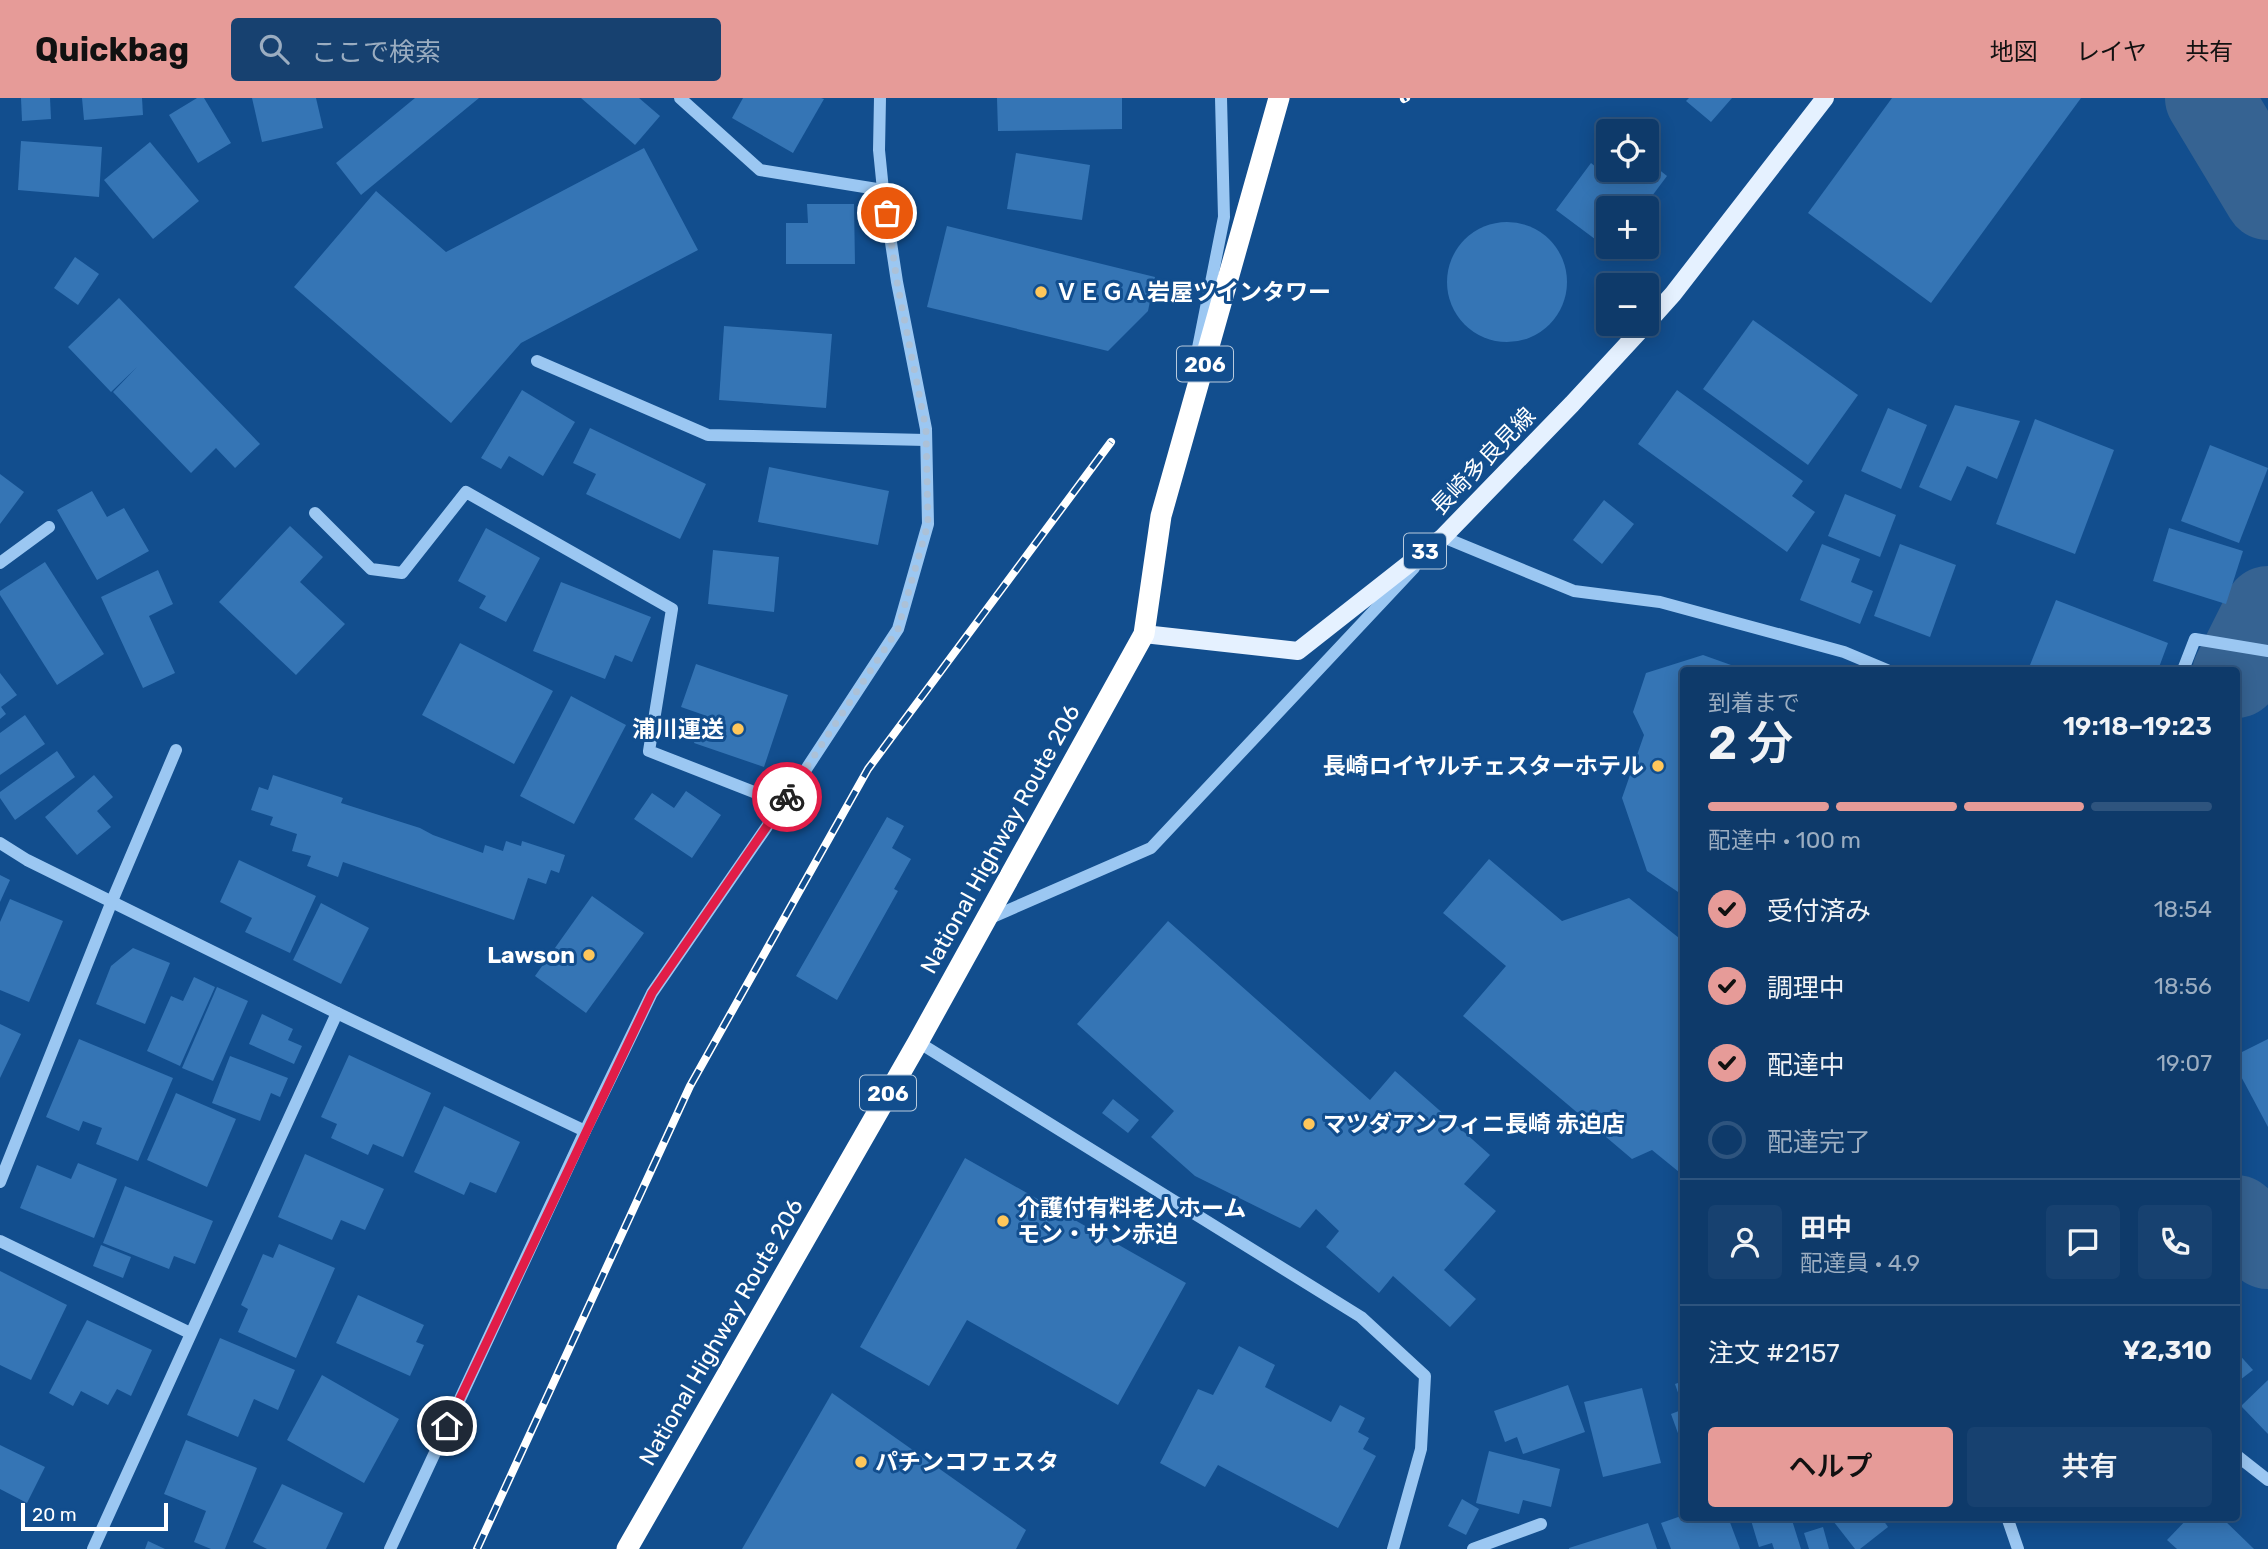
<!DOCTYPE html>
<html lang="ja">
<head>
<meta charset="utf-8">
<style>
	:root { --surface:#0e3a6a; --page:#174170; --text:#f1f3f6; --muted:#9badc1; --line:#2e547e; --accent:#e69b98 }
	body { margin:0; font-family:Rubik,"Noto Sans JP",sans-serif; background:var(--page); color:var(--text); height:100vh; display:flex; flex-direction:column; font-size:26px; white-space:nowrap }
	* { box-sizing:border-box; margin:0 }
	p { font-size:23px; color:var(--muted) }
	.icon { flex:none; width:38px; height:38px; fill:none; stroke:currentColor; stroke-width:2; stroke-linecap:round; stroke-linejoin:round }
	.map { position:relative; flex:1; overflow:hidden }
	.drawer { position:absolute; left:1680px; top:569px; width:560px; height:854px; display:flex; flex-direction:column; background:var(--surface); border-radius:7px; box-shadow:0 4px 18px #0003,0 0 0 2px var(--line) }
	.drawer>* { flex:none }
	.buttons { position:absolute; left:1596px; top:21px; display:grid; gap:14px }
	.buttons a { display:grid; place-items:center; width:63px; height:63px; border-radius:7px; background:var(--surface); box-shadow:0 4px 18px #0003,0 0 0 2px var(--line); font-size:35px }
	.scale { position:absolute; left:21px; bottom:18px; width:147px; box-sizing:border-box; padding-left:7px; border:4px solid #fff; border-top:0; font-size:19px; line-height:24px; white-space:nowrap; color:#fff; -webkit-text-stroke:5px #124e8e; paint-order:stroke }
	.pin { position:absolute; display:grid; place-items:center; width:60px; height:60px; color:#fff; margin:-30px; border:4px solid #fff; border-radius:50%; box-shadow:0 2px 7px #0007 }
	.courier { position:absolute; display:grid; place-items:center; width:70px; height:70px; margin:-35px; border:5px solid #e11d48; border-radius:50%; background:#fff; color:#222; box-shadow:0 2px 9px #0007 }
	.headline em { font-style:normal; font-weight:600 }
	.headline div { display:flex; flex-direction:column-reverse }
	.headline { display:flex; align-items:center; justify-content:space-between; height:119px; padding:0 28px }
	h1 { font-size:46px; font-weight:600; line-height:52px }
	.bar { display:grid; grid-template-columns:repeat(4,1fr); gap:10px 7px; align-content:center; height:84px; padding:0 28px }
	.bar i { height:9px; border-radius:5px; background:var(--line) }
	.bar .active { background:var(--accent) }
	.bar p { grid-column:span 4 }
	.line { display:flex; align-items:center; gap:18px; padding:0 28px; border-top:2px solid var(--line) }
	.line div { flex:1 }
	.round { display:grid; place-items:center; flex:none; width:74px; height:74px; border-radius:7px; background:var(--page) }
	ol { padding:0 28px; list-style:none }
	li { display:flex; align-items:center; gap:21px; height:77px }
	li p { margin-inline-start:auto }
	li .icon { padding:7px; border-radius:50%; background:var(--accent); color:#111; stroke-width:4 }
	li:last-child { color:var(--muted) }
	li i { width:38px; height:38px; border:4px solid var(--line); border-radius:50% }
	.cta { display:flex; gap:14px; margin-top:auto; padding:14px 28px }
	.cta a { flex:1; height:80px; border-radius:7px; background:var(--accent); color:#111; font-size:28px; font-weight:600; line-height:80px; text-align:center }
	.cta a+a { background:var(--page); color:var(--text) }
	header { display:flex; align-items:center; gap:42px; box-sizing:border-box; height:98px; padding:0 35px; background:var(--accent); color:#111 }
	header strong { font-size:33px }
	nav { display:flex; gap:38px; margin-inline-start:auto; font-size:24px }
	.search { width:490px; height:63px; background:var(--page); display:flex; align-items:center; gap:18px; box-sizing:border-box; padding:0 24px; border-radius:7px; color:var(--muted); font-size:26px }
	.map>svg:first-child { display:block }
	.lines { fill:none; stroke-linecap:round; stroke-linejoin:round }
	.river { stroke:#366392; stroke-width:88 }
	.building { fill:#3575b5 }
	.minor { stroke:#9bc7f2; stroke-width:12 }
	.major { stroke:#e5f1ff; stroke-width:18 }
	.highway { stroke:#fff; stroke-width:21 }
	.rail-casing { stroke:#fff; stroke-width:8 }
	.rail { stroke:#124e8e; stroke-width:5; stroke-dasharray:16; stroke-linecap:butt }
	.done { stroke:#acc1d7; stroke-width:7; stroke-dasharray:0 12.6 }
	.route { stroke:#e11d48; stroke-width:9 }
	.poi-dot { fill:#ffc75b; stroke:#124e8e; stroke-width:2.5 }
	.labels { text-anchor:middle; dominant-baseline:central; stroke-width:6; stroke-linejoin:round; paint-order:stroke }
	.shield { fill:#124e8e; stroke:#b8cadd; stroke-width:2 }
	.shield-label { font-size:21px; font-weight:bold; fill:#fff }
	.poi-label { font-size:23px; font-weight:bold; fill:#fff; stroke:#124e8e; text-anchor:start }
	.street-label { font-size:23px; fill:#fff; stroke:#124e8e }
</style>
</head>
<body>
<header>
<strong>Quickbag</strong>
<div class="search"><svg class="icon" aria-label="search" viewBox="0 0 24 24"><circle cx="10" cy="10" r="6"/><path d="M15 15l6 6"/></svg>ここで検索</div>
<nav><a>地図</a><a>レイヤ</a><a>共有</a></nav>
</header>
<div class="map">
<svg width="2268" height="1451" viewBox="0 0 2268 1451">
	<rect width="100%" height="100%" fill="#124e8e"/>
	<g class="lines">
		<g class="river">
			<path d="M2209 0 2268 98"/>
			<path d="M2236 576 2268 512"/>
			<path d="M2236 1121 2268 1147"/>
		</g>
	</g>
	<g class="building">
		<path d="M21 0H50L51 21 22 23Z"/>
		<path d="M82 0H142L143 17 84 22Z"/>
		<path d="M197 0H204L231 45 198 65 169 17Z"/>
		<path d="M252 0H316L323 30 262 44Z"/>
		<path d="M415 0H479L361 97 336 65Z"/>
		<path d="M581 0H639L660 18 635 47Z"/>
		<path d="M743 0H821L824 1 793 55 732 20Z"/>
		<path d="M997 0H1122V31L998 33Z"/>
		<path d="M1689 0H1732L1711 24 1686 3Z"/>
		<path d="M1892 0H2081L1931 205 1808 115Z"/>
		<path d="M21 43 102 49 99 99 18 92Z"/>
		<path d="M150 44 199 103 153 141 104 82Z"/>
		<path d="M644 50 698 152 521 245 451 325 294 189 376 93 446 154Z"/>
		<path d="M1016 55 1090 67 1082 122 1007 111Z"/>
		<path d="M1647 62 1667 78 1643 110H1608V149H1614L1611 153 1556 112 1591 65 1602 74 1608 66V72H1647Z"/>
		<path d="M807 106H854L855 166H786V125H808Z"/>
		<circle cx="1507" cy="184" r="60"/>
		<path d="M947 128 1155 179 1148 213 1108 253 927 209Z"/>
		<path d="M75 159 99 176 78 207 54 190Z"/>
		<path d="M119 200 260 346 235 370 216 350 191 375 113 294 137 269 111 294 68 249Z"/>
		<path d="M1753 222 1858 297 1808 367 1703 291Z"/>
		<path d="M724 228 832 236 826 310 719 302Z"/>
		<path d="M522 292 575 324 543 378 509 358 501 371 481 360Z"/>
		<path d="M1677 292 1803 383 1792 398 1815 414 1787 454 1638 346Z"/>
		<path d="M1955 307 2020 323 1997 381 1967 368 1951 403 1919 389Z"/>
		<path d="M1888 310 1927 327 1901 391 1861 373Z"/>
		<path d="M2035 321 2114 352 2075 456 1996 426Z"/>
		<path d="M590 330 706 386 680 441 586 396 596 376 573 365Z"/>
		<path d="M2210 347 2268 370 2239 445 2181 423Z"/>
		<path d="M769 369 889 393 878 447 758 424Z"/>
		<path d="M0 376 24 394 0 426Z"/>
		<path d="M92 393 107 419 124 410 149 453 97 482 57 412Z"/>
		<path d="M1845 396 1896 417 1880 459 1828 438Z"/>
		<path d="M1604 402 1634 426 1602 466 1573 442Z"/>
		<path d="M290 428 323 459 300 484 345 526 296 577 219 504Z"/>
		<path d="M486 430 540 460 506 524 479 510 486 498 458 483Z"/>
		<path d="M2169 430 2243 453 2226 506 2153 483Z"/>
		<path d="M1822 446 1860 461 1851 484 1873 493 1860 526 1800 502Z"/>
		<path d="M1900 446 1956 467 1930 539 1874 518Z"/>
		<path d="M713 452 779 459 774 514 708 506Z"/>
		<path d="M45 464 104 556 57 587 0 497V493Z"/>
		<path d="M158 472 173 506 149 518 175 575 143 590 101 499Z"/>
		<path d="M561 484 651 519 632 564 615 557 605 581 533 553Z"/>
		<path d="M2056 502 2168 545 2158 572H2132L2123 569 2122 572H2028Z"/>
		<path d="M460 545 553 593 514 666 422 617Z"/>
		<path d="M1703 557 1745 572H1684V798L1647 773 1622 700 1644 637 1633 614 1646 575Z"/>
		<path d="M696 566 788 597 764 669 694 645 704 617 681 609Z"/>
		<path d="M0 575 17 597 1 609 6 616 0 621Z"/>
		<path d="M571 598 626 627 574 726 520 698Z"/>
		<path d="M25 617 45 646 0 677V635Z"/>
		<path d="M57 653 75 679 15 722 0 700V694Z"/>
		<path d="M94 677 113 699 97 713 111 729 77 757 45 719Z"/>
		<path d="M273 677 343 700 341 705 420 730 433 737 483 755 485 747 503 753 506 743 521 748 522 743 565 757 559 775 551 772 546 786 528 780 514 822 343 764 338 779 307 768 311 758 292 753 297 736 270 727 273 719 251 712 259 689 268 692Z"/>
		<path d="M686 693 721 717 692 760 634 721 652 695 674 710Z"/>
		<path d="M887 719 904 728 892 750 911 761 894 791 898 793 837 902 796 878Z"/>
		<path d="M1489 761 1562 823 1629 800 1684 844V1078L1652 1052 1632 1061 1463 918 1506 868 1443 815Z"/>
		<path d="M239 762 316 798 290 855 245 834 252 820 220 804Z"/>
		<path d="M0 777 10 782 0 804Z"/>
		<path d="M592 798 644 835 586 915 535 878Z"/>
		<path d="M10 801 63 823 29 904 0 892V824Z"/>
		<path d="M321 805 369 830 341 886 293 862Z"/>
		<path d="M1168 823 1370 1002 1395 973 1490 1057 1464 1086 1496 1113 1444 1172 1476 1201 1450 1229 1393 1178 1379 1195 1326 1149 1339 1133 1316 1111 1300 1130 1195 1078 1151 1039 1174 1013 1077 926Z"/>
		<path d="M133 850 170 865 145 926 96 906 111 868Z"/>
		<path d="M194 879 215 889 180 968 147 953 171 898 183 903Z"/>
		<path d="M217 889 248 903 213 983 182 970Z"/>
		<path d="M262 916 293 931 288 942 302 948 294 966 249 946Z"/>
		<path d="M0 926 21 936 0 980Z"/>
		<path d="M79 941 173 980 138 1063 96 1046 102 1030 83 1023 79 1033 46 1019Z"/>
		<path d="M2268 941V1029L2236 969V957Z"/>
		<path d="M349 957 431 995 403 1059 373 1046 368 1057 331 1040 337 1026 321 1019Z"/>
		<path d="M230 958 288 980 280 999 271 995 260 1023 212 1005Z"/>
		<path d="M176 995 236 1021 207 1089 147 1062Z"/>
		<path d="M1113 1001 1139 1022 1128 1035 1102 1015Z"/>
		<path d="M444 1008 520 1044 496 1095 470 1084 464 1097 414 1074Z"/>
		<path d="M305 1056 384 1091 365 1132 341 1122 332 1142 278 1119Z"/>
		<path d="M965 1060 1186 1185 1118 1307 967 1222 929 1288 860 1249Z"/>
		<path d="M78 1065 117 1081 94 1140 20 1110 37 1067 71 1081Z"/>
		<path d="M125 1088 213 1123 195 1166 174 1158 169 1171 103 1145Z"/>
		<path d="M279 1146 335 1170 296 1260 238 1234 248 1211 241 1207 263 1156 273 1160Z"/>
		<path d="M101 1147 131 1159 123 1180 93 1168Z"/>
		<path d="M0 1173 67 1207 31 1282 0 1267Z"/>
		<path d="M358 1197 424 1227 416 1244 424 1247 410 1278 336 1245Z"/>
		<path d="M87 1222 152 1252 131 1298 117 1291 108 1307 81 1293 73 1308 49 1295Z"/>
		<path d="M220 1240 295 1272 278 1312 254 1301 238 1339 187 1317Z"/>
		<path d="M1239 1248 1275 1267 1265 1289 1331 1324 1340 1307 1365 1320 1358 1334 1369 1340 1363 1351 1376 1358 1338 1430 1218 1367 1205 1389 1160 1365 1198 1291 1213 1297Z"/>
		<path d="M2236 1253 2253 1272 2236 1285Z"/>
		<path d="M322 1277 399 1321 364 1385 287 1342Z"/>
		<path d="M2268 1282V1336L2241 1308Z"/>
		<path d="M1684 1283V1309H1683L1675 1286Z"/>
		<path d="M1568 1287 1585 1334 1523 1356 1517 1339 1505 1344 1494 1313Z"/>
		<path d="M1642 1290 1661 1365 1603 1379 1584 1304Z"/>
		<path d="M832 1295 1026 1432 1016 1451H742Z"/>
		<path d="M1684 1311V1349H1683L1671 1316Z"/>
		<path d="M186 1342 257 1370 225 1451H211L194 1444 206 1413 164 1396Z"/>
		<path d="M0 1347 45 1369 27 1405 0 1391Z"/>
		<path d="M1489 1353 1560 1371 1551 1409 1523 1402 1519 1416 1476 1405Z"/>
		<path d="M282 1386 343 1415 326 1451H267L253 1444Z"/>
		<path d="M1462 1401 1479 1411 1466 1437 1448 1428Z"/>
		<path d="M1684 1417V1419H1728L1740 1451H1671L1661 1425Z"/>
		<path d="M1750 1419H1791L1801 1451H1774L1772 1445 1759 1449Z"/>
		<path d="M1830 1419H1881L1888 1429 1860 1451H1855Z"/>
		<path d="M2189 1419H2221L2254 1451H2177L2167 1442Z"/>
		<path d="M1648 1425 1657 1451H1569V1450Z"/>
		<path d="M1823 1429 1829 1451H1809L1804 1435Z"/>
		<path d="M148 1443 165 1451H145Z"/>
	</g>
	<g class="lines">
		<g class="minor">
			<path d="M680 0 760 72 883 92"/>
			<path d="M537 263 708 337 926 342"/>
			<path d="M1195 265 1224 119 1221 0"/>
			<path d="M315 415 371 471 402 475 466 394 672 511 649 653 782 705"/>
			<path d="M1439 444 1443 439 1574 493 1660 504 1844 554 1887 572"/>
			<path d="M0 465 49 429"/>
			<path d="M2183 572 2195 541 2268 553"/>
			<path d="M0 745 27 762 337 915 585 1033"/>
			<path d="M988 821 1151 750 1414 470"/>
			<path d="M918 944 1361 1219 1425 1278 1421 1351 1393 1451"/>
			<path d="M0 1084 112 803 176 652"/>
			<path d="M0 1143 190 1235"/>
			<path d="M2236 1357 2268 1382"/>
			<path d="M2007 1419 2018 1451"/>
			<path d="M93 1451 337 915"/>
			<path d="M390 1451 585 1033 652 895 799 682 898 531 928 426 926 331 897 184 883 92 879 52 880 0"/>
			<path d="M1473 1451 1541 1426"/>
		</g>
		<g class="major">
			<path d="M1647 225 1673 196 1825 0"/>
			<path d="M1144 536 1298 553 1443 439 1572 306 1646 226"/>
		</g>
		<path class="highway" d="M627 1451 918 944 1144 536 1161 418 1279 0"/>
		<defs>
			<g id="rail">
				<path d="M1404 1 1406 0"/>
				<path d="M477 1451 690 988 868 671 1111 344"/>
			</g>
		</defs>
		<use href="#rail" class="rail-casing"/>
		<use href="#rail" class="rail"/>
	</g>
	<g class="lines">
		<path class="done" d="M787 699 898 531 928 426 926 331 897 184 887 115"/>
		<path class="route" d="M447 1328 652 895 787 699"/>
	</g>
	<g class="poi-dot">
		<circle cx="1041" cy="194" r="7"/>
		<circle cx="738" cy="631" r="7"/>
		<circle cx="1658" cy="668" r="7"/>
		<circle cx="589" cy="857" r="7"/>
		<circle cx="1309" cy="1026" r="7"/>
		<circle cx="1003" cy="1123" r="7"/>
		<circle cx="861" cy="1364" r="7"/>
	</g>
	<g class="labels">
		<g class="shield">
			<rect x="1177" y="248.5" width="56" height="35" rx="5"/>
			<rect x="1404" y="435.5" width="42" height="35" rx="5"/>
			<rect x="860" y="977.5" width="56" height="35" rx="5"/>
		</g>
		<g class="shield-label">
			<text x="1205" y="266">206</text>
			<text x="1425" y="453">33</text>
			<text x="888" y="995">206</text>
		</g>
		<g class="poi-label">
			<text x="1055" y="194">ＶＥＧＡ岩屋ツインタワー</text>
			<text x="724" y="631" text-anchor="end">浦川運送</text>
			<text x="1644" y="668" text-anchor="end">長崎ロイヤルチェスターホテル</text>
			<text x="575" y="857" text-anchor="end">Lawson</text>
			<text x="1323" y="1026">マツダアンフィニ長崎 赤迫店</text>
			<text x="1017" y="1110">介護付有料老人ホーム<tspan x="1017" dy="26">モン・サン赤迫</tspan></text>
			<text x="875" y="1364">パチンコフェスタ</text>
		</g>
		<g class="street-label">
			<text transform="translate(1483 363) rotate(-46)">長崎多良見線</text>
			<text transform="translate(1000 741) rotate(-61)">National Highway Route 206</text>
			<text transform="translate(721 1234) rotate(-60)">National Highway Route 206</text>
		</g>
	</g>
</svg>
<div class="buttons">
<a><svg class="icon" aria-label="locate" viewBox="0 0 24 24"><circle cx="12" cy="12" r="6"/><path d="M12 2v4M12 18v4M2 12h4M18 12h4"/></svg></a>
<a>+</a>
<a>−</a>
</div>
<div class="scale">20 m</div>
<div class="pin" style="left:887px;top:115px;background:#ea580c"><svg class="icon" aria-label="bag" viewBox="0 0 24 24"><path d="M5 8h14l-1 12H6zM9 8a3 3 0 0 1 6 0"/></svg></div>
<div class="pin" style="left:447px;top:1328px;background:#1f2937"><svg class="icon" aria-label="home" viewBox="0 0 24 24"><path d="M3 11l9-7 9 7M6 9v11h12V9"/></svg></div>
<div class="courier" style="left:787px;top:699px"><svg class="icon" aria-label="bike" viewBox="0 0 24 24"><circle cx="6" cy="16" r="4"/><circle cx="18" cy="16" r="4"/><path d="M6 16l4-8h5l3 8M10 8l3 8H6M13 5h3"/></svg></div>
<section class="drawer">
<div class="headline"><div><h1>2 分</h1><p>到着まで</p></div><em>19:18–19:23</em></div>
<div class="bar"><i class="active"></i><i class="active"></i><i class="active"></i><i></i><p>配達中 · 100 m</p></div>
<ol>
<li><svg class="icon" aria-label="check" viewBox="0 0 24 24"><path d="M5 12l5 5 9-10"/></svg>受付済み<p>18:54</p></li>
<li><svg class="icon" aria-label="check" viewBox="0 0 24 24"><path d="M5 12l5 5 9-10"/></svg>調理中<p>18:56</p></li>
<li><svg class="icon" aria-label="check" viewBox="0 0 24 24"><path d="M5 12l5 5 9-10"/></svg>配達中<p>19:07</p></li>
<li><i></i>配達完了</li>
</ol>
<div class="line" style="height:126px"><a class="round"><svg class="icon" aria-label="person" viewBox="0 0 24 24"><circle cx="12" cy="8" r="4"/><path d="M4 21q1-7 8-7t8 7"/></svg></a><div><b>田中</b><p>配達員 · 4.9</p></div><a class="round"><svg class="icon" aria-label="chat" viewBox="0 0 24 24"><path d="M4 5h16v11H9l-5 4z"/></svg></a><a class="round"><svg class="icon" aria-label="phone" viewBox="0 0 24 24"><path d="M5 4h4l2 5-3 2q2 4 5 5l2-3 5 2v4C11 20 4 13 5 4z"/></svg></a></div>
<div class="line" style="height:91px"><div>注文 #2157</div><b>¥2,310</b></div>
<div class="cta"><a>ヘルプ</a><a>共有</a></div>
</section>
</div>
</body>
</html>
